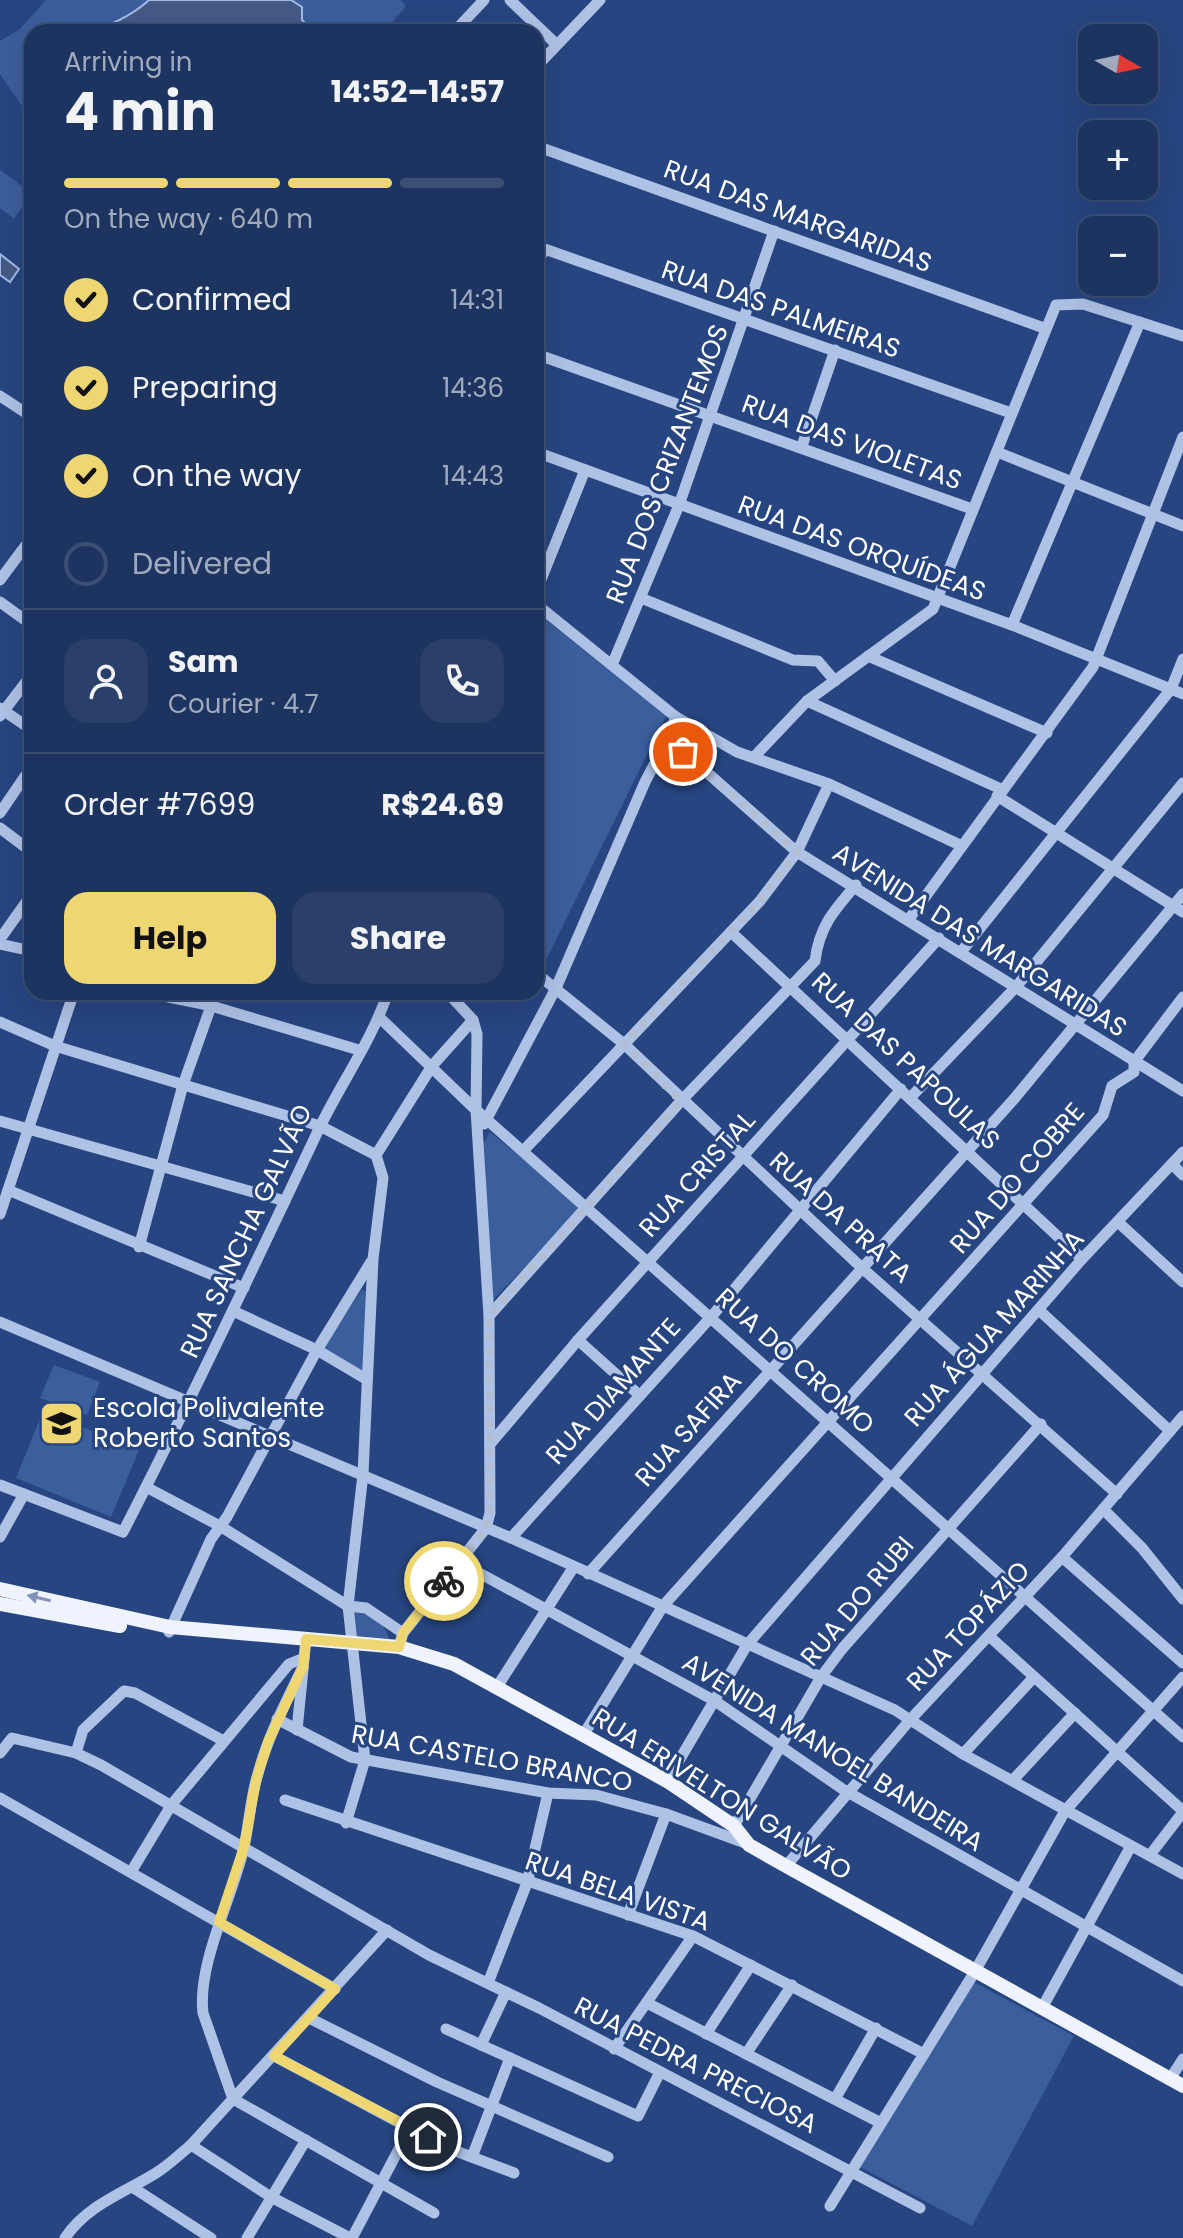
<!DOCTYPE html>
<html lang="en">
<head>
<meta charset="utf-8">
<style>
	:root { --surface:#1d3460; --page:#2a3f69; --text:#f1f3f6; --muted:#a0aabd; --line:#3b4f75; --accent:#eed673 }
	body { margin:0; font-family:Poppins,sans-serif; background:var(--page); color:var(--text); height:100vh; display:flex; flex-direction:column; font-size:30px; white-space:nowrap }
	* { box-sizing:border-box; margin:0 }
	p { font-size:26px; color:var(--muted) }
	.icon { flex:none; width:44px; height:44px; fill:none; stroke:currentColor; stroke-width:2; stroke-linecap:round; stroke-linejoin:round }
	.map { position:relative; flex:1; overflow:hidden }
	.side { position:absolute; left:24px; top:24px; width:520px; height:976px; display:flex; flex-direction:column; background:var(--surface); border-radius:24px; box-shadow:0 8px 32px #0002,0 0 0 2px var(--line) }
	.side>* { flex:none }
	.needle { width:52px; rotate:99deg }
	.fabs { position:absolute; left:1078px; top:24px; display:grid; gap:16px }
	.fabs a { display:grid; place-items:center; width:80px; height:80px; border-radius:16px; background:var(--surface); box-shadow:0 8px 32px #0002,0 0 0 2px var(--line); font-size:40px }
	.pin { position:absolute; display:grid; place-items:center; width:68px; height:68px; color:#fff; margin:-34px; border:4px solid #fff; border-radius:50%; box-shadow:0 2px 8px #0007 }
	.courier { position:absolute; display:grid; place-items:center; width:80px; height:80px; margin:-40px; border:6px solid #eed673; border-radius:50%; background:#fff; color:#222; box-shadow:0 2px 10px #0007 }
	.overview em { font-style:normal; font-weight:700 }
	.overview div { display:flex; flex-direction:column-reverse }
	.overview { display:flex; align-items:center; justify-content:space-between; height:136px; padding:0 40px }
	h1 { font-size:52px; font-weight:700; line-height:60px }
	.bar { display:grid; grid-template-columns:repeat(4,1fr); gap:12px 8px; align-content:center; height:96px; padding:0 40px }
	.bar i { height:10px; border-radius:6px; background:var(--line) }
	.bar .selected { background:var(--accent) }
	.bar p { grid-column:span 4 }
	.line { display:flex; align-items:center; gap:20px; padding:0 40px; border-top:2px solid var(--line) }
	.line div { flex:1 }
	.round { display:grid; place-items:center; flex:none; width:84px; height:84px; border-radius:24px; background:var(--page) }
	ol { padding:0 40px; list-style:none }
	li { display:flex; align-items:center; gap:24px; height:88px }
	li p { margin-inline-start:auto }
	li .icon { padding:8px; border-radius:50%; background:var(--accent); color:#111; stroke-width:4 }
	li:last-child { color:var(--muted) }
	li i { width:44px; height:44px; border:4px solid var(--line); border-radius:50% }
	.action { display:flex; gap:16px; margin-top:auto; padding:16px 40px }
	.action a { flex:1; height:92px; border-radius:24px; background:var(--accent); color:#111; font-size:32px; font-weight:700; line-height:92px; text-align:center }
	.action a+a { background:var(--page); color:var(--text) }
	.map>svg:first-child { display:block }
	.green { fill:#3b5e9d }
	.water { fill:#445a85; stroke:#a2bbe6; stroke-width:2 }
	.lines { fill:none; stroke-linecap:round; stroke-linejoin:round }
	.minor { stroke:#aec2e6; stroke-width:11 }
	.major { stroke:#eef3fd; stroke-width:14 }
	.oneway { fill:#8193b8 }
	.done { stroke:#b3bed3; stroke-width:8; stroke-dasharray:0 14.4 }
	.route { stroke:#eed673; stroke-width:10 }
	.labels { text-anchor:middle; dominant-baseline:central; stroke-width:6; stroke-linejoin:round; paint-order:stroke }
	.street-label { font-size:26px; fill:#fff; stroke:#274580 }
	.poi-label { font-size:26px; fill:#fff; stroke:#274580; text-anchor:start }
</style>
</head>
<body>
<div class="map">
<svg width="1183" height="2238" viewBox="0 0 1183 2238">
	<rect width="100%" height="100%" fill="#274580"/>
	<g class="green">
		<path d="M46 0H401L406 6 384 32H32V121L0 74V41L20 29Z"/>
		<path d="M0 170 32 193 14 219 0 208Z"/>
		<path d="M536 612 666 716 543 966 536 960Z"/>
		<path d="M490 1132 582 1208 492 1301 484 1143Z"/>
		<path d="M362 1290 367 1292 363 1371 323 1348Z"/>
		<path d="M54 1365 100 1382 87 1415 40 1398Z"/>
		<path d="M43 1411 139 1450 111 1517 16 1478Z"/>
		<path d="M353 1608C373 1611 385 1623 390 1642L353 1637Z"/>
		<path d="M974 1982 1074 2036 972 2226 860 2167Z"/>
	</g>
	<g class="water">
		<path d="M149 0H291L302 7V20L314 32H42C59 26 70 34 86 31 106 29 134 14 149 0Z"/>
		<path d="M0 254 19 269 10 282 0 275Z"/>
	</g>
	<g class="lines">
		<g class="minor">
			<path d="M510 0 556 44"/>
			<path d="M454 32 484 0"/>
			<path d="M536 67 600 0"/>
			<path d="M536 146 1044 328"/>
			<path d="M536 246 1011 413"/>
			<path d="M536 262 545 250"/>
			<path d="M536 354 972 509"/>
			<path d="M0 396 32 417"/>
			<path d="M802 446 835 350"/>
			<path d="M536 452 1012 625 1183 694"/>
			<path d="M997 452 1183 526"/>
			<path d="M0 580 32 537"/>
			<path d="M536 592 585 470"/>
			<path d="M641 598 793 660 818 661 835 681"/>
			<path d="M0 602 32 625"/>
			<path d="M536 604 676 717 737 752 829 784 960 845"/>
			<path d="M1012 625 1140 322"/>
			<path d="M868 656 1047 733"/>
			<path d="M612 665 679 505 774 231"/>
			<path d="M807 701 1001 789"/>
			<path d="M0 708 32 730"/>
			<path d="M0 716 32 674"/>
			<path d="M676 717 668 738 797 852 1183 1091"/>
			<path d="M754 757 807 701 933 609 1056 305 1083 304 1183 336"/>
			<path d="M997 796 1183 912"/>
			<path d="M0 813 32 766"/>
			<path d="M0 828 32 852"/>
			<path d="M909 919 1093 667 1183 437"/>
			<path d="M731 932 1082 1259"/>
			<path d="M0 939 32 894"/>
			<path d="M0 944 32 951"/>
			<path d="M961 952 1171 689 1183 659"/>
			<path d="M536 973 624 1044 862 1268 1117 1494"/>
			<path d="M144 992 208 1005 359 1050"/>
			<path d="M379 1017 476 1110 1183 1737"/>
			<path d="M0 1022 55 1046 320 1126 376 1155"/>
			<path d="M911 1097 1016 987 1183 783"/>
			<path d="M0 1121 285 1201"/>
			<path d="M484 1124 556 988 645 782 668 738"/>
			<path d="M524 1150 760 901 797 852 829 784"/>
			<path d="M376 1155 432 1066 473 1020"/>
			<path d="M1172 1164 1183 1175"/>
			<path d="M8 1190 244 1288"/>
			<path d="M0 1214 74 992"/>
			<path d="M1118 1222 1183 1282"/>
			<path d="M139 1247 183 1085 216 992"/>
			<path d="M233 1311 317 1350 366 1379"/>
			<path d="M1040 1311 1170 1431"/>
			<path d="M489 1316 681 1101 815 961C819 927 834 910 856 885"/>
			<path d="M0 1322 511 1538 895 1710 963 1754 1183 1874"/>
			<path d="M578 1340 638 1394"/>
			<path d="M491 1443 578 1340 939 938"/>
			<path d="M0 1485 123 1532C191 1400 254 1267 317 1133 339 1086 372 1041 388 992"/>
			<path d="M146 1487 220 1526 348 1606 366 1608 403 1633"/>
			<path d="M1103 1509 1142 1548 1183 1599"/>
			<path d="M0 1537 24 1494"/>
			<path d="M511 1538 712 1316 901 1089"/>
			<path d="M1062 1557 1183 1663"/>
			<path d="M459 1562 715 1701 844 1790 1183 1981"/>
			<path d="M588 1574 1014 1099 1183 894"/>
			<path d="M169 1632 211 1539 227 1517 317 1350 371 1262"/>
			<path d="M989 1636 1183 1811"/>
			<path d="M399 1647 403 1633 486 1528 490 1513 489 1316 476 1110 477 1034 473 1020 447 992"/>
			<path d="M303 1667C285 1704 266 1740 256 1781 250 1803 249 1825 244 1847 233 1896 197 1964 203 2013L233 2099 434 2213"/>
			<path d="M497 1687 573 1568"/>
			<path d="M277 1719 351 1757 548 1793 596 1795 666 1814 748 1844"/>
			<path d="M297 1730 306 1639"/>
			<path d="M584 1734 663 1606 1103 1115 1112 1086 1134 1072V1062L1183 997"/>
			<path d="M0 1753 12 1738 76 1753 101 1765 429 1955 539 2008 920 2208"/>
			<path d="M76 1753 83 1730 124 1691 135 1693 222 1740"/>
			<path d="M963 1754 1034 1677"/>
			<path d="M1013 1780 1075 1713"/>
			<path d="M667 1781 747 1645 1082 1259 1183 1152"/>
			<path d="M0 1798 335 1989"/>
			<path d="M285 1800 693 1936 924 2054"/>
			<path d="M346 1823 365 1760 348 1606 363 1474 373 1259 383 1178 376 1155"/>
			<path d="M734 1826 821 1677 842 1649 1041 1424"/>
			<path d="M1150 1855 1183 1812"/>
			<path d="M786 1866 910 1720 1062 1557 1183 1416"/>
			<path d="M131 1872 172 1804 289 1664 304 1658"/>
			<path d="M628 1915 666 1814"/>
			<path d="M488 1983 527 1883 548 1793"/>
			<path d="M647 2003 881 2123"/>
			<path d="M1042 2008 1131 1846"/>
			<path d="M309 2018 437 2082 608 2157"/>
			<path d="M446 2029 638 2116 660 2072"/>
			<path d="M706 2034 751 1965"/>
			<path d="M481 2045 506 1992"/>
			<path d="M614 2049 693 1936"/>
			<path d="M746 2054 792 1985"/>
			<path d="M274 2056 445 2147 514 2173"/>
			<path d="M1170 2079 1183 2059"/>
			<path d="M835 2099 876 2028"/>
			<path d="M191 2145 271 2197 350 2238"/>
			<path d="M472 2157 510 2058"/>
			<path d="M132 2187 211 2238"/>
			<path d="M830 2206 974 1973 1065 1811 1183 1677"/>
			<path d="M65 2238C87 2205 124 2193 156 2173 169 2165 180 2154 191 2145L387 1930"/>
			<path d="M247 2238 306 2140"/>
			<path d="M352 2238 410 2128"/>
		</g>
		<g class="major">
			<path d="M0 1589 170 1627 399 1647 454 1664 667 1781 734 1826 749 1845 786 1866 1183 2086"/>
			<path d="M0 1604 120 1626"/>
		</g>
	</g>
	<defs><path id="oneway-solid" d="M-6-.8H1V-3.2L6.5 0L1 3.2V.8H-6Z" transform="scale(2)"/></defs>
	<use class="oneway" href="#oneway-solid" transform="translate(39 1598) rotate(-167)"/>
	<g class="lines">
		<path class="done" d="M444 1581 486 1528 490 1513 489 1316 681 1101 624 1044 760 901 797 852 683 752"/>
		<path class="route" d="M428 2137 274 2056 335 1989 219 1922 244 1847 256 1780 268 1742 303 1667 306 1639 399 1647 403 1633 444 1581"/>
	</g>
	<defs>
		<symbol id="school-square" viewBox="-11 -11 22 22"><rect x="-9" y="-9" width="18" height="18" rx="4" fill="#eed673" stroke="#274580"/><path d="M0-5L7-2L0 1L-7-2ZM-4 1L0 2.5L4 1V4Q0 6-4 4Z" fill="#111"/></symbol>
	</defs>
	<g fill-rule="evenodd">
		<use href="#school-square" x="36" y="1398" width="51" height="51"/>
	</g>
	<g class="labels">
		<g class="street-label">
			<text transform="translate(798 216) rotate(20)">RUA DAS MARGARIDAS</text>
			<text transform="translate(781 309) rotate(19)">RUA DAS PALMEIRAS</text>
			<text transform="translate(852 442) rotate(20)">RUA DAS VIOLETAS</text>
			<text transform="translate(667 464) rotate(-69)">RUA DOS CRIZANTEMOS</text>
			<text transform="translate(862 548) rotate(20)">RUA DAS ORQUÍDEAS</text>
			<text transform="translate(980 940) rotate(32)">AVENIDA DAS MARGARIDAS</text>
			<text transform="translate(906 1061) rotate(43)">RUA DAS PAPOULAS</text>
			<text transform="translate(697 1174) rotate(-48)">RUA CRISTAL</text>
			<text transform="translate(1017 1178) rotate(-49)">RUA DO COBRE</text>
			<text transform="translate(841 1217) rotate(42)">RUA DA PRATA</text>
			<text transform="translate(246 1231) rotate(-65)">RUA SANCHA GALVÃO</text>
			<text transform="translate(994 1328) rotate(-48)">RUA ÁGUA MARINHA</text>
			<text transform="translate(795 1361) rotate(42)">RUA DO CROMO</text>
			<text transform="translate(613 1391) rotate(-48)">RUA DIAMANTE</text>
			<text transform="translate(688 1429) rotate(-48)">RUA SAFIRA</text>
			<text transform="translate(857 1601) rotate(-50)">RUA DO RUBI</text>
			<text transform="translate(968 1626) rotate(-47)">RUA TOPÁZIO</text>
			<text transform="translate(833 1752) rotate(32)">AVENIDA MANOEL BANDEIRA</text>
			<text transform="translate(492 1758) rotate(10)">RUA CASTELO BRANCO</text>
			<text transform="translate(722 1794) rotate(32)">RUA ERIVELTON GALVÃO</text>
			<text transform="translate(618 1891) rotate(19)">RUA BELA VISTA</text>
			<text transform="translate(696 2065) rotate(27)">RUA PEDRA PRECIOSA</text>
		</g>
		<g class="poi-label">
			<text x="93" y="1408">Escola Polivalente<tspan x="93" dy="30">Roberto Santos</tspan></text>
		</g>
	</g>
</svg>
<div class="fabs">
<a><svg class="needle" viewBox="-14 -14 28 28"><path d="M0-13l5 13h-10z" fill="#e53935"/><path d="M0 13l5-13h-10z" fill="#a0aabd"/></svg></a>
<a>+</a>
<a>−</a>
</div>
<div class="pin" style="left:683px;top:752px;background:#ea580c"><svg class="icon" aria-label="bag" viewBox="0 0 24 24"><path d="M5 8h14l-1 12H6zM9 8a3 3 0 0 1 6 0"/></svg></div>
<div class="pin" style="left:428px;top:2137px;background:#1f2937"><svg class="icon" aria-label="home" viewBox="0 0 24 24"><path d="M3 11l9-7 9 7M6 9v11h12V9"/></svg></div>
<div class="courier" style="left:444px;top:1581px"><svg class="icon" aria-label="bike" viewBox="0 0 24 24"><circle cx="6" cy="16" r="4"/><circle cx="18" cy="16" r="4"/><path d="M6 16l4-8h5l3 8M10 8l3 8H6M13 5h3"/></svg></div>
<section class="side">
<div class="overview"><div><h1>4 min</h1><p>Arriving in</p></div><em>14:52–14:57</em></div>
<div class="bar"><i class="selected"></i><i class="selected"></i><i class="selected"></i><i></i><p>On the way · 640 m</p></div>
<ol>
<li><svg class="icon" aria-label="check" viewBox="0 0 24 24"><path d="M5 12l5 5 9-10"/></svg>Confirmed<p>14:31</p></li>
<li><svg class="icon" aria-label="check" viewBox="0 0 24 24"><path d="M5 12l5 5 9-10"/></svg>Preparing<p>14:36</p></li>
<li><svg class="icon" aria-label="check" viewBox="0 0 24 24"><path d="M5 12l5 5 9-10"/></svg>On the way<p>14:43</p></li>
<li><i></i>Delivered</li>
</ol>
<div class="line" style="height:144px"><a class="round"><svg class="icon" aria-label="person" viewBox="0 0 24 24"><circle cx="12" cy="8" r="4"/><path d="M4 21q1-7 8-7t8 7"/></svg></a><div><b>Sam</b><p>Courier · 4.7</p></div><a class="round"><svg class="icon" aria-label="phone" viewBox="0 0 24 24"><path d="M5 4h4l2 5-3 2q2 4 5 5l2-3 5 2v4C11 20 4 13 5 4z"/></svg></a></div>
<div class="line" style="height:104px"><div>Order #7699</div><b>R$24.69</b></div>
<div class="action"><a>Help</a><a>Share</a></div>
</section>
</div>
</body>
</html>
